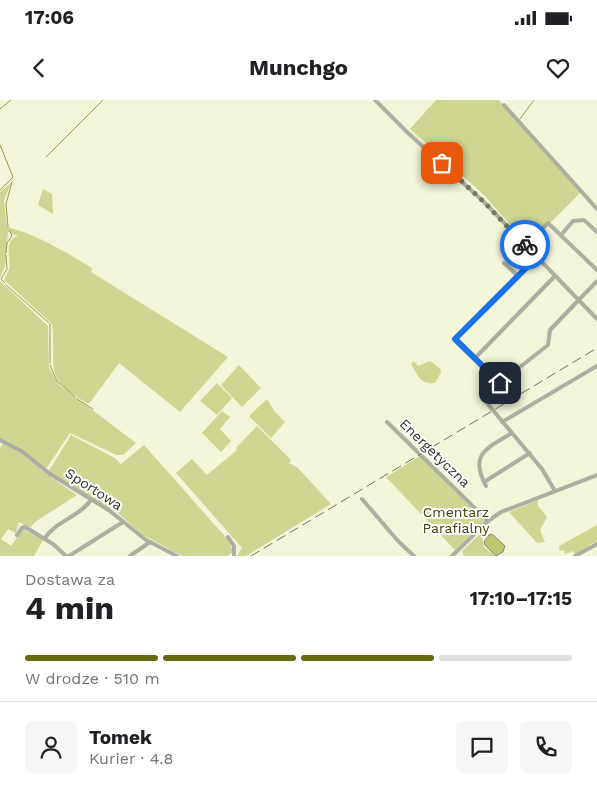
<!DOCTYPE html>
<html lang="pl">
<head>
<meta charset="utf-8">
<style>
	:root { --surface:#fff; --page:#f6f6f6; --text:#202124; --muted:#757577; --line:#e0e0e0; --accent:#656b0d }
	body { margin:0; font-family:"Work Sans",sans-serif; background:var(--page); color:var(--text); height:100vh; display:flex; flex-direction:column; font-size:19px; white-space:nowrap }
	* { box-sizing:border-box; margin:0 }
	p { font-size:16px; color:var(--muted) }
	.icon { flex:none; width:28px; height:28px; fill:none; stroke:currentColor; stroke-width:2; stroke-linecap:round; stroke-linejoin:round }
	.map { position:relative; height:456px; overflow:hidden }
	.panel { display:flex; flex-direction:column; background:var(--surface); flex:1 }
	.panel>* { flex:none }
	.pin { position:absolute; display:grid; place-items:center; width:42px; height:42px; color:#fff; margin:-21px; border-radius:10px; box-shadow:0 2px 8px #0006 }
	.courier { position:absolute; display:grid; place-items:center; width:50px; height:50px; margin:-25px; border:4px solid #1a73e8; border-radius:50%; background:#fff; color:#222; box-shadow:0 1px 6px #0007 }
	.overview em { font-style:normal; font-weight:700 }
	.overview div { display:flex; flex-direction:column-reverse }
	.overview { display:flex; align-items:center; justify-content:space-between; height:85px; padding:0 25px }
	h1 { font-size:32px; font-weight:700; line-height:38px }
	.bar { display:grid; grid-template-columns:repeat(4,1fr); gap:8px 5px; align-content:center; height:60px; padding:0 25px }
	.bar i { height:6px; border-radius:4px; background:var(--line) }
	.bar .current { background:var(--accent) }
	.bar p { grid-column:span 4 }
	.line { display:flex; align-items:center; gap:12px; padding:0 25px; border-top:1px solid var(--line) }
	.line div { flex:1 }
	.round { display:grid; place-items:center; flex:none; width:52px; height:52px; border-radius:8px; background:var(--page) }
	.status { display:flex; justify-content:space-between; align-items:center; height:35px; padding:0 25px; background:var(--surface); direction:ltr }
	.status svg { height:14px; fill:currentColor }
	header { display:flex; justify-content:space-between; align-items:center; height:65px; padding:0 25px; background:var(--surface); font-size:22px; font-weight:700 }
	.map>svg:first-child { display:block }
	.green { fill:#ced692 }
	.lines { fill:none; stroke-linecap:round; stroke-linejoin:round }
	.stream { stroke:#979e47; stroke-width:1 }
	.building { fill:#bfc770; stroke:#878a70 }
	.minor { stroke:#aeafa3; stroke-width:4 }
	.rail { stroke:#737563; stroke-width:1; stroke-dasharray:10 5; stroke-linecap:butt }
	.done { stroke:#757866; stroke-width:5; stroke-dasharray:0 9 }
	.route { stroke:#1a73e8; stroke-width:6 }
	.labels { text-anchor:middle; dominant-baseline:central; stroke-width:4; stroke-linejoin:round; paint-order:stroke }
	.street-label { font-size:14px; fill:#323428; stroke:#fff }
	.park-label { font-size:14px; fill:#434600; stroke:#fff }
</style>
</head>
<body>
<div class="status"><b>17:06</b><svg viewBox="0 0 49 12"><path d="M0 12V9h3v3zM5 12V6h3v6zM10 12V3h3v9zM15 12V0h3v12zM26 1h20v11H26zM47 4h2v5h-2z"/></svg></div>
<header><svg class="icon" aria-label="back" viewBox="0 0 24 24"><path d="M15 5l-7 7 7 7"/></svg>Munchgo<svg class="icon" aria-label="heart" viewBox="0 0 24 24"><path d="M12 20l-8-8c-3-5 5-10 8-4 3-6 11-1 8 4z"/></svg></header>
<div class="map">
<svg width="597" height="456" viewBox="0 0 597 456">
	<rect width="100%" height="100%" fill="#f2f5d8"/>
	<g class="green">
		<path d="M436 0H499L581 92 528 145 483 94 410 29Z"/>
		<path d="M11 83 4 101 7 127C38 135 64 151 92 168L91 172 228 257 180 312 119 263 89 304C41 278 57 268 52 224L4 180C5 176 8 173 9 169 11 157 3 140 18 136L8 132 5 166 0 178V92Z"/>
		<path d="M43 89 52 94 53 114 38 105Z"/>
		<path d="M0 181 48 226 49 268 59 285 136 343 123 355H116L70 333 46 369 0 338Z"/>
		<path d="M414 261 418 266 430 261 440 268 441 272 435 283C420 285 418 275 411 264Z"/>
		<path d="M239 265 261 288 242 307 221 285Z"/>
		<path d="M217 283 232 298 217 315 200 301Z"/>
		<path d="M267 299 275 312 285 322 271 338 249 316Z"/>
		<path d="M222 311 230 317 220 329 231 341 221 352 202 333Z"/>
		<path d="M257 326 291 360 289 363 298 368 331 404 246 456H237L242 448 176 373 192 359 207 375 237 350 236 348Z"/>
		<path d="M71 335 115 358 121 364 144 345 229 441 233 452 228 456H182L143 435 111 407 108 409 48 372Z"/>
		<path d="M3 343 23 354 53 379 77 395 35 422 30 428 19 422 16 433 8 429 1 439 11 446 23 429 43 440 34 456H0V348Z"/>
		<path d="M420 356 485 421 455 450 386 377Z"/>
		<path d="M538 400V406L547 417 540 430 545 442 537 443 509 412Z"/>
		<path d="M597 425V441L575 454 573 451 565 454 564 450 560 451 559 446Z"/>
		<path d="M481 433 484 447 496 456H464L462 451Z"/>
	</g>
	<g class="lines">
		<g class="stream">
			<path d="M0 9 11 0"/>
			<path d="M520 19 534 0"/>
			<path d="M0 45 13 77 0 90"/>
			<path d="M46 57 103 0"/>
			<path d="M8 127 6 104 12 82"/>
			<path d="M6 153 7 143 12 136 10 131"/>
			<path d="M5 183 1 179 7 169 6 155"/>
			<path d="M6 185 49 223"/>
			<path d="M50 263V224"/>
			<path d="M50 265 57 281 75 297"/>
			<path d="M77 299 93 309"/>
		</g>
	</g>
	<path class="building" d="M492 434 505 446 503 452 496 456 485 445 484 442 489 435Z"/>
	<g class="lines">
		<g class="minor">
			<path d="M375 0 408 33 484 102 597 219"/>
			<path d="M504 5 597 109"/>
			<path d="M561 135 573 121 584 120 597 132"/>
			<path d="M526 146 548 123 597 170"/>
			<path d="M504 163 518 176"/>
			<path d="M476 257 555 176"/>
			<path d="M500 283 455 239 537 157"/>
			<path d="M387 322 488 421"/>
			<path d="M502 322 597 266"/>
			<path d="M0 340 23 352 50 374 110 411 146 440 177 456"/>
			<path d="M484 382 530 353"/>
			<path d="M486 386C469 354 486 349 512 333"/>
			<path d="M555 391 542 369 482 297 548 245 550 230 597 181"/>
			<path d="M362 399 398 441 414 456"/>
			<path d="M17 435 22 428 25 427 53 444 66 456"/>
			<path d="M228 437 234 446V456"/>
			<path d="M45 438C56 421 79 417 91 400"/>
			<path d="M69 456 123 422"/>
			<path d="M130 456 150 442"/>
			<path d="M452 456 488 421 501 412 597 375"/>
			<path d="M575 456 597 444"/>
		</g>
		<path class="rail" d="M251 456 597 248"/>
	</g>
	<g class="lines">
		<path class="done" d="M442 63 484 102 525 145"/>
		<path class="route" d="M500 283 455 239 537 157 525 145"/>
	</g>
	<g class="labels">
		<g class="street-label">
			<text transform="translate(435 353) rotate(44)">Energetyczna</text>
			<text transform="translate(94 389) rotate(33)">Sportowa</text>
		</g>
		<g class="park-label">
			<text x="456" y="412">Cmentarz<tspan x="456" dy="16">Parafialny</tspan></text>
		</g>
	</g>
</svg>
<div class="pin" style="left:442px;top:63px;background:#ea580c"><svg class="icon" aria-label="bag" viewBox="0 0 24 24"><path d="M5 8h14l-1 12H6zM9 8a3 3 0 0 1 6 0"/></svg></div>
<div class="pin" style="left:500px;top:283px;background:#1f2937"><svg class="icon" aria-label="home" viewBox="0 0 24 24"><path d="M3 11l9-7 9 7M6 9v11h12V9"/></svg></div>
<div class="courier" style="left:525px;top:145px"><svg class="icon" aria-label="bike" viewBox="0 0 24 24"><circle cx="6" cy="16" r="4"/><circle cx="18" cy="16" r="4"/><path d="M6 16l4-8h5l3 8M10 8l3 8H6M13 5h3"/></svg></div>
</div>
<section class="panel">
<div class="overview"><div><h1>4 min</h1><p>Dostawa za</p></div><em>17:10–17:15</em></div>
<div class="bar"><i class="current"></i><i class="current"></i><i class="current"></i><i></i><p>W drodze · 510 m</p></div>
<div class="line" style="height:90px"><a class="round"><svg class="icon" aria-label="person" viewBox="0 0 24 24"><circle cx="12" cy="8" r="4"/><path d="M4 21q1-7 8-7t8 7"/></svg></a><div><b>Tomek</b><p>Kurier · 4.8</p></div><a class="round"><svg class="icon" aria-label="chat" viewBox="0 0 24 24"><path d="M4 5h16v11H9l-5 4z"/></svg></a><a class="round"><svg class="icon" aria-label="phone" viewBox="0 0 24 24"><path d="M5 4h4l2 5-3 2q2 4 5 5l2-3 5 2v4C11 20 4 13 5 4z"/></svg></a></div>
</section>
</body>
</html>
